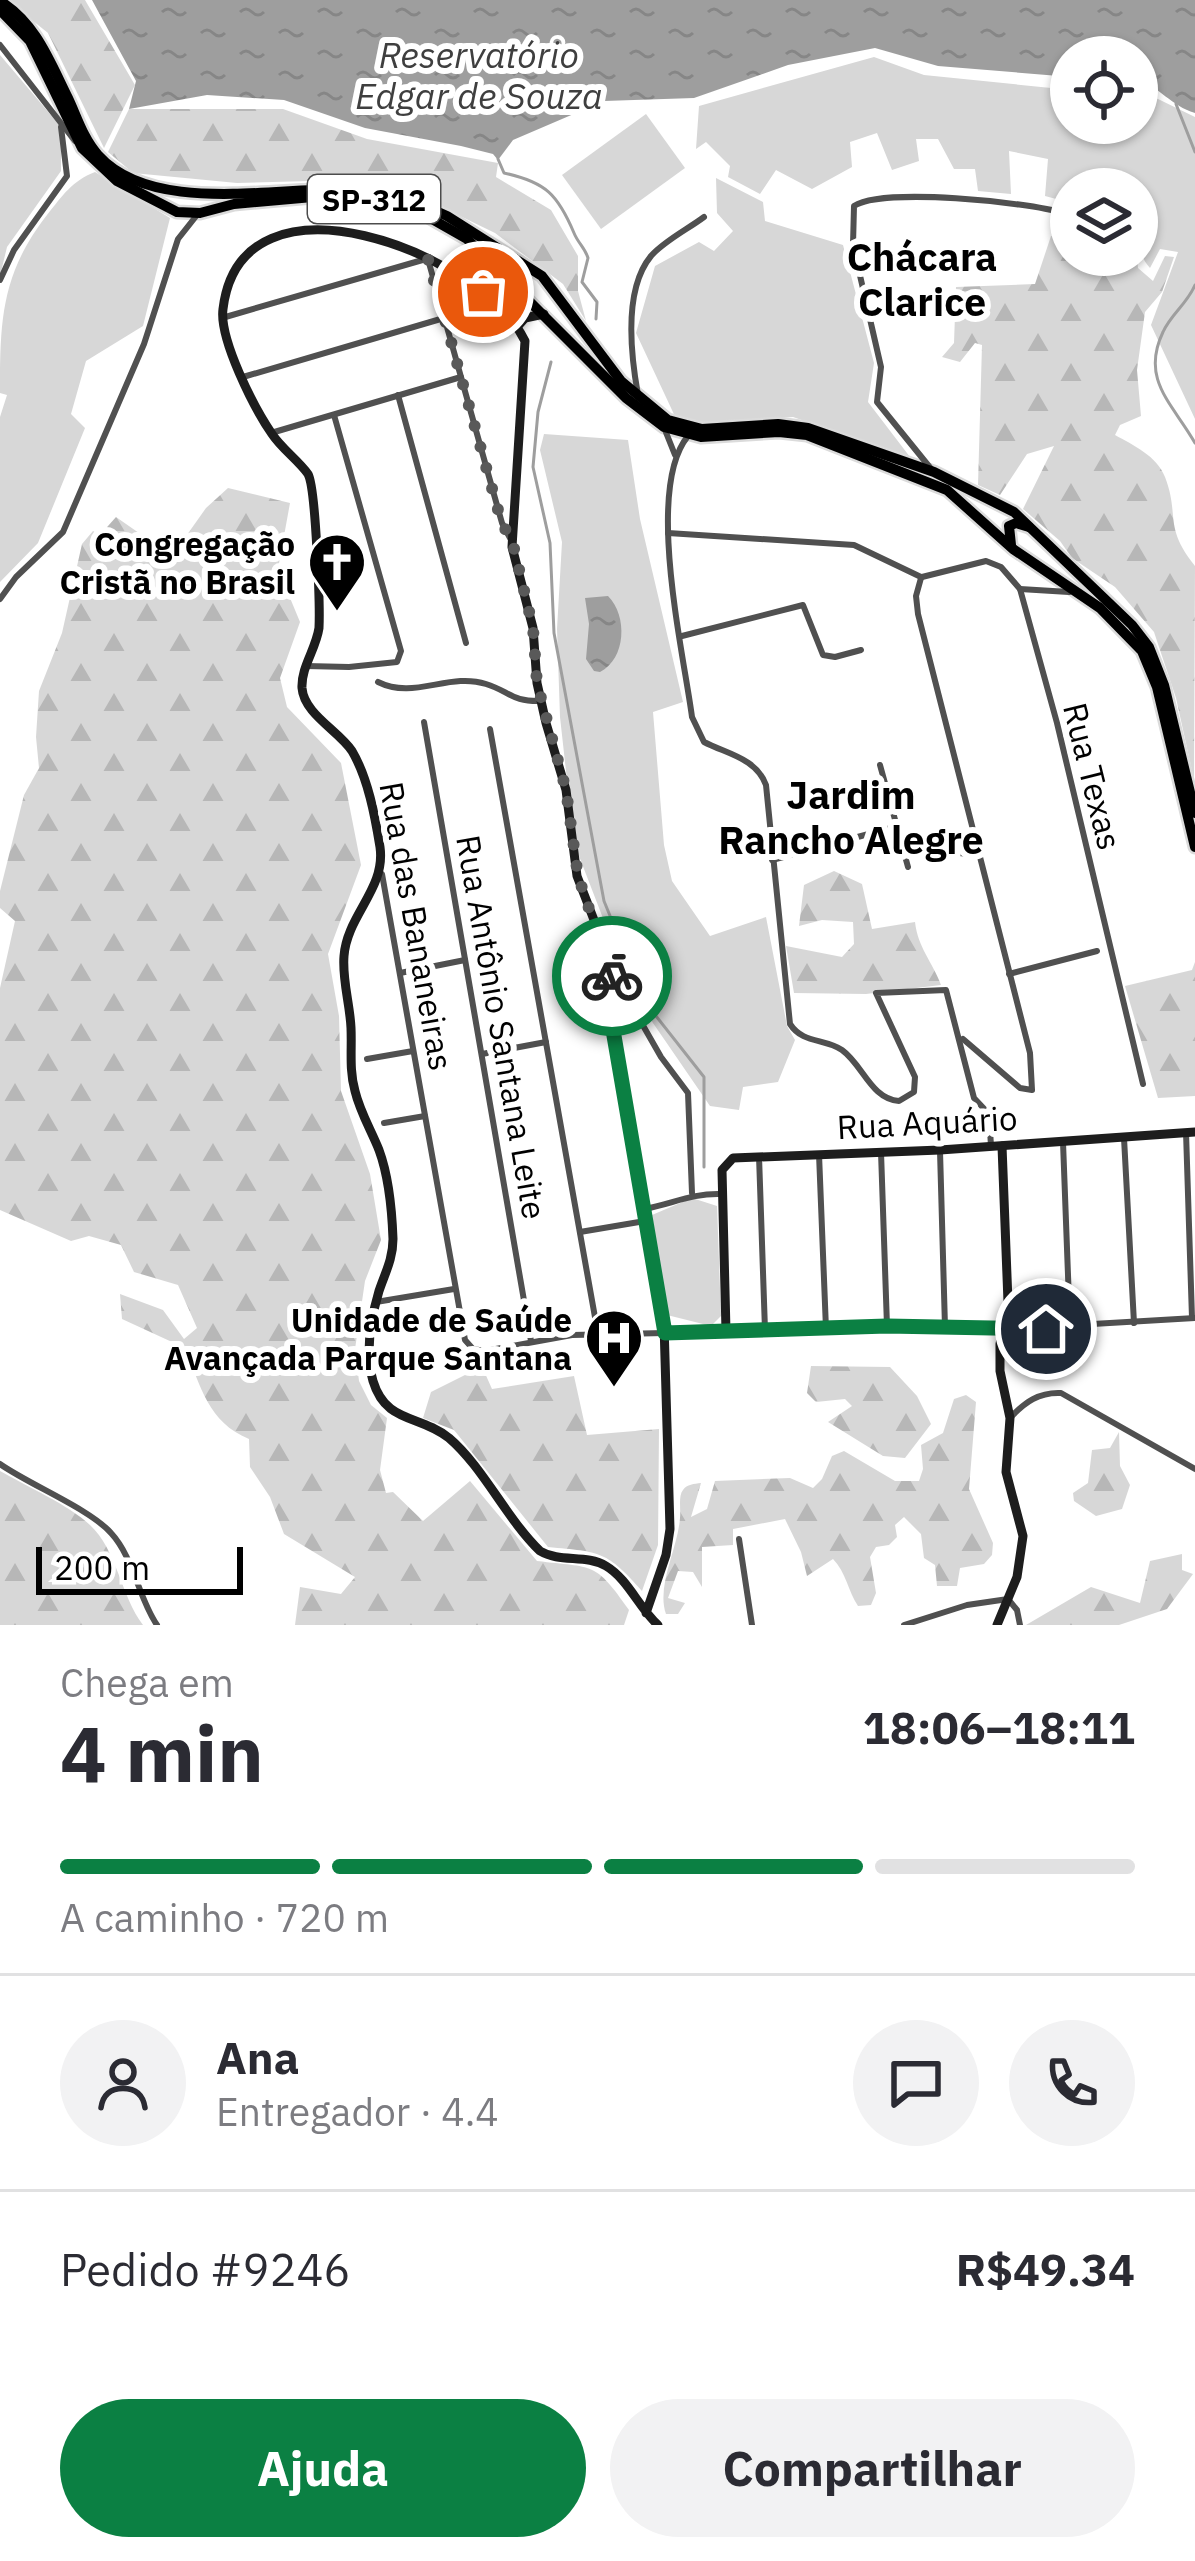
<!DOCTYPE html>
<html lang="pt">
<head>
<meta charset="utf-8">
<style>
	:root { --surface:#fff; --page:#f2f2f3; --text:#2b2b33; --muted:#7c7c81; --line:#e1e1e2; --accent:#0b8043 }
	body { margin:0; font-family:"IBM Plex Sans",sans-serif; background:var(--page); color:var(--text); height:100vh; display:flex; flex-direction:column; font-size:45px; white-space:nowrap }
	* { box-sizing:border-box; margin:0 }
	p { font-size:39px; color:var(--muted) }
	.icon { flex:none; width:66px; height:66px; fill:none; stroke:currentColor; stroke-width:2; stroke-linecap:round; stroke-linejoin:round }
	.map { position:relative; height:1625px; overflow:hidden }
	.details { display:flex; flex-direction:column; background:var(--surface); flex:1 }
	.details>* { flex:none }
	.tools { position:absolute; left:1050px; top:36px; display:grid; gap:24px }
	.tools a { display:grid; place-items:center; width:108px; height:108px; border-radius:50%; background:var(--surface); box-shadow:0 3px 9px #0004; font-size:60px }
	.scale { position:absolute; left:36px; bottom:30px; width:207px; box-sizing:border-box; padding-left:12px; border:6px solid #000; border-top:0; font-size:33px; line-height:42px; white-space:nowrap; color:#000; -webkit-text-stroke:9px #fff; paint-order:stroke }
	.pin { position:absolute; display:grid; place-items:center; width:102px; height:102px; color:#fff; margin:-51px; border:6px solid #fff; border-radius:50%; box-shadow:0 3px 12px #0007 }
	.courier { position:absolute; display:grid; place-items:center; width:120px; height:120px; margin:-60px; border:9px solid #0b8043; border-radius:50%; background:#fff; color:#222; box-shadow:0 3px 15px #0007 }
	.headline em { font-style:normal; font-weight:800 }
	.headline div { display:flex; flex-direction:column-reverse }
	.headline { display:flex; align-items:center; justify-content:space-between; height:204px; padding:0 60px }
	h1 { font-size:78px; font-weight:800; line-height:90px }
	.bar { display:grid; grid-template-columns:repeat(4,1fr); gap:18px 12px; align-content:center; height:144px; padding:0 60px }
	.bar i { height:15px; border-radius:9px; background:var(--line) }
	.bar .selected { background:var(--accent) }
	.bar p { grid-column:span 4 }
	.line { display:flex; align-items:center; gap:30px; padding:0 60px; border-top:3px solid var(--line) }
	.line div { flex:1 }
	.round { display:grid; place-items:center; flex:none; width:126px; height:126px; border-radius:63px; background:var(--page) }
	.primary-button { display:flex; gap:24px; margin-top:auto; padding:24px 60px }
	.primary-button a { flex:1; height:138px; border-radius:72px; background:var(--accent); color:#fff; font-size:48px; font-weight:800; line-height:138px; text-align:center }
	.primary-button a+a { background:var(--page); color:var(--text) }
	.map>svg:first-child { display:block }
	.green { fill:#d7d7d7 }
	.forest { fill:url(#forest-firs) }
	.water { fill:url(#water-ripples) }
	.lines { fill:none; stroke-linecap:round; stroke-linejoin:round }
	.stream { stroke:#9e9e9e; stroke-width:3 }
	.primary-casing { stroke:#dbdbdb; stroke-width:15 }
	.street { stroke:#505050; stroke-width:6 }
	.secondary { stroke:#1d1d1d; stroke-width:9 }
	.primary { stroke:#000; stroke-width:10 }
	.done { stroke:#595959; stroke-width:12; stroke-dasharray:0 21.6 }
	.route { stroke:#0b8043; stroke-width:15 }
	.labels { text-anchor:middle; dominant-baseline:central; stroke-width:12; stroke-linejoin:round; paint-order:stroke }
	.shield { fill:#fff; stroke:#4c4c4c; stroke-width:3 }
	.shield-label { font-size:30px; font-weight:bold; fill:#000 }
	.poi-label { font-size:33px; font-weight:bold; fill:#000; stroke:#fff; text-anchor:end }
	.street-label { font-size:33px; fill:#000; stroke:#fff }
	.water-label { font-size:36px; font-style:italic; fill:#3f3f3f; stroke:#fff }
	.quarter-label { font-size:39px; font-weight:bold; fill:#000; stroke:#fff }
</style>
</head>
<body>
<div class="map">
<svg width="1195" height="1625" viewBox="0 0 1195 1625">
	<defs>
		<pattern id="forest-firs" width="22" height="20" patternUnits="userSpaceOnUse" patternTransform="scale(3)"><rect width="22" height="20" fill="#d7d7d7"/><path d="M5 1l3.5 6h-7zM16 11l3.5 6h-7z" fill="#b7b7b7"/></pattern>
		<pattern id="water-ripples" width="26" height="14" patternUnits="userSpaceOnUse" patternTransform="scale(3)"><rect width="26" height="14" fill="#9e9e9e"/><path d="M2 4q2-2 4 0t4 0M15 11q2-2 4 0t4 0" fill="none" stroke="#868686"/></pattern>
	</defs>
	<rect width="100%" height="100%" fill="#fff"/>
	<g class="green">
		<path d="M0 55 61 127V171L7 247 0 276Z"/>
		<path d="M874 57 924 75 1071 90V123H1137V97L1158 99 1195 117V419L1151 325 1178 252 1160 249 1150 268C1132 249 1137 214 1137 189H1071V203L1045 196 1048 159 1009 151 1011 194 978 191 975 169H954L938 139H916L919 161 892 170 877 133 850 142 852 167 812 189 776 170 760 194 728 177 730 166 706 142 696 149 699 106Z"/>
		<path d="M646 114 685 168 601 229 562 175Z"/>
		<path d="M95 172 170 218 143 326 86 361 71 414 85 428 38 543 0 582V417L7 395 0 393C0 321 1 274 47 215 63 195 72 181 95 172Z"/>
		<path d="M716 178 763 202 765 221 843 245 874 363 868 402 910 457 793 417 679 425 636 333 655 266 699 242 714 251 733 231 717 213Z"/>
		<path d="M544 434 628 440 640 519 683 702 653 712 664 845 672 881 710 936 766 917 787 1026 795 1040 778 1082 743 1087 739 1110 710 1106 631 991 574 843 560 717 557 629 562 542 540 450Z"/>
		<path d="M692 1198 717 1206 721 1316 711 1326 667 1315 652 1215Z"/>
	</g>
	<g class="forest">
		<path d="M7 0H85L135 85 104 148 48 33Z"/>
		<path d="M129 109H283L367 139 498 163 496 177 551 210 578 256V291L586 321 563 284 495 233 423 198 348 180 237 183 133 173 108 152Z"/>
		<path d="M1051 236 1071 241V255H1137L1138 268 1153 281 1165 256 1174 257 1162 292 1145 312 1137 370 1141 416 1120 425 1115 435C1133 445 1157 456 1165 477 1180 516 1163 526 1195 566L1194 780 1176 698 1154 632 1115 587 1072 558 1060 541 1023 509 1054 446 1027 454 1000 495 978 485 982 345 975 343 960 362 942 357 954 343 956 287 1035 284Z"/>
		<path d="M228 488 290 503 278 569 300 622 280 678 287 707 341 763 361 865 328 954 339 1016 341 1091 370 1174 381 1240 365 1281 355 1349 359 1381 371 1405 387 1418 380 1470 386 1493 393 1492 423 1521 470 1481 537 1561C594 1568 595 1561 629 1610L624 1625H295L300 1587 341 1594 355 1577 284 1534 270 1497 250 1467 249 1439C208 1422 201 1387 185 1348L122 1319 120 1294 163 1310 184 1339 197 1328 178 1285 134 1272 121 1245 89 1236 71 1241 0 1210V988L15 921 0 908V891L24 795 39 768 36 737 39 691 62 633 82 544 93 531 100 535 116 517 172 556 206 508Z"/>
		<path d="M834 871 862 884 872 929 915 922C918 948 932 961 941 985L866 994 794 993 786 946 842 957 854 944 853 922 822 920 799 926 804 885Z"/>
		<path d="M1195 962V1096L1158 1098 1125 986 1192 970Z"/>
		<path d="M480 1362 492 1389 574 1376 587 1435 659 1429 658 1545 642 1591C607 1551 601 1552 548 1547L454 1430 423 1418 431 1392 471 1372Z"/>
		<path d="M811 1366 890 1367 917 1396 931 1424 905 1458 883 1456 828 1422 852 1406 845 1399 816 1402 807 1393Z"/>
		<path d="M966 1395 976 1402 969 1489 993 1543 992 1555 984 1564 960 1568 957 1586H937L935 1565 924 1558 921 1534 904 1517 895 1525 897 1537 889 1545 876 1547 870 1557 876 1593 871 1605 858 1606C848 1591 846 1572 833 1559L807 1576 801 1552 785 1519 733 1529V1545L702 1547V1587L693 1572 678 1571 668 1598 685 1603 678 1614H666C656 1586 678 1548 680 1518 681 1510 678 1496 683 1490 687 1484 694 1484 701 1483L691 1517 707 1509 715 1481 790 1478 813 1488 822 1479 832 1456 844 1451 895 1481H919L923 1469 921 1445 943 1433 954 1399Z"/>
		<path d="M1119 1432 1120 1466 1130 1485 1122 1509 1096 1516 1074 1501 1073 1493 1088 1483 1092 1450 1110 1448Z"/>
		<path d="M0 1471C26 1486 69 1505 90 1525 117 1550 121 1596 143 1625H0Z"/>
		<path d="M1182 1554V1570L1193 1574 1167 1609 1119 1625H1026L1091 1587 1140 1603 1150 1561Z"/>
	</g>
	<g class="water">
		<path d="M92 0H1195V113C1171 106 1160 87 1137 79V57H1071V77L938 66 875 48 788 65 694 98 604 101 513 140 498 160 493 154 461 146 365 128 284 100 207 95 129 109 136 81Z"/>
		<path d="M608 596C628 616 626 659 600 672L594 671 586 659 589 624 585 598Z"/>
	</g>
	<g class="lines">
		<g class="stream">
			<path d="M1176 104 1195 152"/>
			<path d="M498 159 504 173C546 182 558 195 574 233 578 243 585 248 588 258L582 282 597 302 596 319"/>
			<path d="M1195 285C1187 304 1171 314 1163 332 1140 380 1173 404 1195 443"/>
			<path d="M551 362 538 412 533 467 550 543 554 633 604 901 645 1002 704 1077V1167"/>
		</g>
		<defs>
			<g id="primary">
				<path d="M0 1C36 23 50 62 68 98 77 117 83 138 98 155 154 217 281 185 356 190"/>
				<path d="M0 10 30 41 82 148 117 181 177 212 200 213 234 204 324 196 376 199 416 210 467 239 626 398 664 427 701 437 779 432 807 435 947 490 1013 549 1100 608 1142 651 1157 687 1195 847"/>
				<path d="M374 192 418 203 447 216 542 276 621 381 668 420 702 429 778 424 808 428 934 472 1014 512 1132 625 1149 647 1164 685 1195 813"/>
				<path d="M1011 545 1009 526 1016 523 1029 527"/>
			</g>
		</defs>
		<use href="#primary" class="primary-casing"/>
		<g class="street">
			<path d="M0 45 75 141"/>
			<path d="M429 263 502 523 510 538"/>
			<path d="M0 280 14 250 67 176 61 127"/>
			<path d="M222 318 426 259"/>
			<path d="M243 377 444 318"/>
			<path d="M398 395 466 643"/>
			<path d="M638 395C631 356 623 290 651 256 664 241 688 229 704 217"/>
			<path d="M665 430 675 455"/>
			<path d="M271 433 461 377"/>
			<path d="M688 436C645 488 683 650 692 717L704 742C727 754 756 758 766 785L790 1024C803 1044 824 1038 842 1050 863 1065 871 1099 899 1101L914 1092 915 1077 876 993 946 990 974 1098 989 1114 991 1146"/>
			<path d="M932 470 877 402 881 367 853 245 854 206C883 187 1027 202 1063 213"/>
			<path d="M668 533 854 545 921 577"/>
			<path d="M922 577 986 561 1001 567 1020 589 1057 723 1143 1084"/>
			<path d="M921 578 916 596 918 614 1030 1053 1032 1090 1020 1088 963 1039"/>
			<path d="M1020 589 1069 592"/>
			<path d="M0 599 16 577 63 532 144 344 178 239 197 215"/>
			<path d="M682 636 803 605 823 655 835 657 861 650"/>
			<path d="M306 666 349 667 397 662 401 651 334 415"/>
			<path d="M378 682C414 700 449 672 486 684 509 691 512 702 541 701"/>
			<path d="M424 722 531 1341"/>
			<path d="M490 729 598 1334"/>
			<path d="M880 765 908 867"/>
			<path d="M772 860 891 828 950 852 978 855"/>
			<path d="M382 874 465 1340 473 1349 485 1351 572 1335 665 1333"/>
			<path d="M400 973 465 960"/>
			<path d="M613 973 661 1057 688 1093 692 1193"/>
			<path d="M1009 974 1097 951"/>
			<path d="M482 1054 546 1042"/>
			<path d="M367 1059 413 1051"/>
			<path d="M384 1123 425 1116"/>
			<path d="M1186 1132 1192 1318"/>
			<path d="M1124 1138 1134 1323"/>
			<path d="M1063 1142 1070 1328"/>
			<path d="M940 1151 945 1327"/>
			<path d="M881 1152 887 1326"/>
			<path d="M819 1154 826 1329"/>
			<path d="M759 1156 765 1330"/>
			<path d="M644 1209C672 1204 692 1193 721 1194"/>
			<path d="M580 1232 645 1221"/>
			<path d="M376 1302 454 1289"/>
			<path d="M1007 1329 1195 1318"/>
			<path d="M1010 1418C1025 1402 1039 1392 1061 1393L1195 1469"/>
			<path d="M0 1464C30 1485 90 1509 111 1533 134 1558 138 1597 157 1625"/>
			<path d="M739 1539 752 1625"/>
			<path d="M904 1625 967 1605 1008 1599 1017 1610 1020 1625"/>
		</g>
		<g class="secondary">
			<path d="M517 327 525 318 544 314"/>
			<path d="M612 1010 620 1005 630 1006"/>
			<path d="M726 1331 722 1170 733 1158 940 1150 1195 1132"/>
			<path d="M665 1333 887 1326 1005 1329"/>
			<path d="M646 1613 666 1555 670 1529 664 1324 613 1030 611 964 577 876 566 790 546 723 537 683 533 628 512 547 525 341C482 253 241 159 223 309 219 339 254 408 272 434 282 449 298 460 308 474 316 488 320 607 319 628 316 649 301 667 302 688 304 714 339 731 352 751 368 778 375 816 380 847 386 889 347 915 344 956 342 980 350 1004 351 1028 352 1049 349 1070 355 1091 360 1112 371 1130 379 1150 389 1177 392 1211 393 1239 393 1259 385 1273 379 1291 371 1318 365 1353 373 1381 386 1424 419 1414 449 1438 483 1467 506 1518 540 1551 560 1563 586 1554 606 1566 628 1579 639 1608 658 1625"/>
			<path d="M997 1625 1017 1577 1023 1536 1006 1472 1010 1418 1000 1371V1344L1008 1302 1002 1146"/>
		</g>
		<use href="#primary" class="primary"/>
	</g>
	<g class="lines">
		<path class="done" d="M483 292 428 259 502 524 512 540 533 628 537 683 566 790 578 876 612 976"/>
		<path class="route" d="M612 976 613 1030 665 1333 887 1326 1046 1329"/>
	</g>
	<defs>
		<symbol id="church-pin" viewBox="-11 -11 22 30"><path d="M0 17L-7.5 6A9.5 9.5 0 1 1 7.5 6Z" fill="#000" stroke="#fff"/><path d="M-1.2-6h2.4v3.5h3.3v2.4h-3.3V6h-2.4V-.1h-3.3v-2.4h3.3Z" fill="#fff"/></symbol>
		<symbol id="hospital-pin" viewBox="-11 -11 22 30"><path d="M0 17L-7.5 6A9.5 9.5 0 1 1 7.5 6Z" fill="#000" stroke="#fff"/><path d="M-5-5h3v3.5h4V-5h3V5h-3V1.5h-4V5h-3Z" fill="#fff"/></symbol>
	</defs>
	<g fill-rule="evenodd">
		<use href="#church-pin" x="304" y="529" width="66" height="90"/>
		<use href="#hospital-pin" x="581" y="1305" width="66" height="90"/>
	</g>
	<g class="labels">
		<rect class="shield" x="308" y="175" width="132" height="48" rx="9"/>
		<g class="shield-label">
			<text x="374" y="199">SP-312</text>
		</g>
		<g class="poi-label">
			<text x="295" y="543">Congregação<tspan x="295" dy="38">Cristã no Brasil</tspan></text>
			<text x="572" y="1319">Unidade de Saúde<tspan x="572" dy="38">Avançada Parque Santana</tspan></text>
		</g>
		<g class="street-label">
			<text transform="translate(1093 776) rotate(76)">Rua Texas</text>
			<text transform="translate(417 926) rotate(80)">Rua das Bananeiras</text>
			<text transform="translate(502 1027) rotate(80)">Rua Antônio Santana Leite</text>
			<text transform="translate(927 1122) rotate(-3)">Rua Aquário</text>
		</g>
		<g class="water-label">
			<text x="479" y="54">Reservatório<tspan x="479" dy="41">Edgar de Souza</tspan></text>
		</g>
		<g class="quarter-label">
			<text x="922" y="256">Chácara<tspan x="922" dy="45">Clarice</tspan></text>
			<text x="851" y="794">Jardim<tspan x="851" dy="45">Rancho Alegre</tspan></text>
		</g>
	</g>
</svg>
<div class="tools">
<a><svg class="icon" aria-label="locate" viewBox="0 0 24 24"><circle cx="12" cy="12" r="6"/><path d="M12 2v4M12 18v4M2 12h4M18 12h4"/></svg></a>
<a><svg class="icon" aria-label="layers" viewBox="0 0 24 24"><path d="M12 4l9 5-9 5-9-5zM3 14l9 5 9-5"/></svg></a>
</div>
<div class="scale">200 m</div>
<div class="pin" style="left:483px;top:292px;background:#ea580c"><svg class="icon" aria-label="bag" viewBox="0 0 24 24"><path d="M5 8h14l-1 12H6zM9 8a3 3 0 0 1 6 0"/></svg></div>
<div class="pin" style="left:1046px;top:1329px;background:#1f2937"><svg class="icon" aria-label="home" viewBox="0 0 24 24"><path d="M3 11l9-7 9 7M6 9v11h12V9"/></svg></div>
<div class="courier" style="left:612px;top:976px"><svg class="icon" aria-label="bike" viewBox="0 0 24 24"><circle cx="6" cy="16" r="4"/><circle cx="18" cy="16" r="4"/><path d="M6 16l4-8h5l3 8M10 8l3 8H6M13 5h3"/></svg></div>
</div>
<section class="details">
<div class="headline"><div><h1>4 min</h1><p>Chega em</p></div><em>18:06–18:11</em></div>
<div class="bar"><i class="selected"></i><i class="selected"></i><i class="selected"></i><i></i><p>A caminho · 720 m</p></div>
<div class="line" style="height:216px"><a class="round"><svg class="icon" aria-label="person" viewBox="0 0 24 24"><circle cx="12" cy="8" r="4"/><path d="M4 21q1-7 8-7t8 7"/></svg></a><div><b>Ana</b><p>Entregador · 4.4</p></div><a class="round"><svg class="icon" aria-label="chat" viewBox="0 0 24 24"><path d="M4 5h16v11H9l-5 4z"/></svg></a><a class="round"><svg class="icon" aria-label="phone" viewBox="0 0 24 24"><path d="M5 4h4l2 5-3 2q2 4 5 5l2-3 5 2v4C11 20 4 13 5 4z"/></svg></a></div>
<div class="line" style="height:156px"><div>Pedido #9246</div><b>R$49.34</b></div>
<div class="primary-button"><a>Ajuda</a><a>Compartilhar</a></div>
</section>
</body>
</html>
